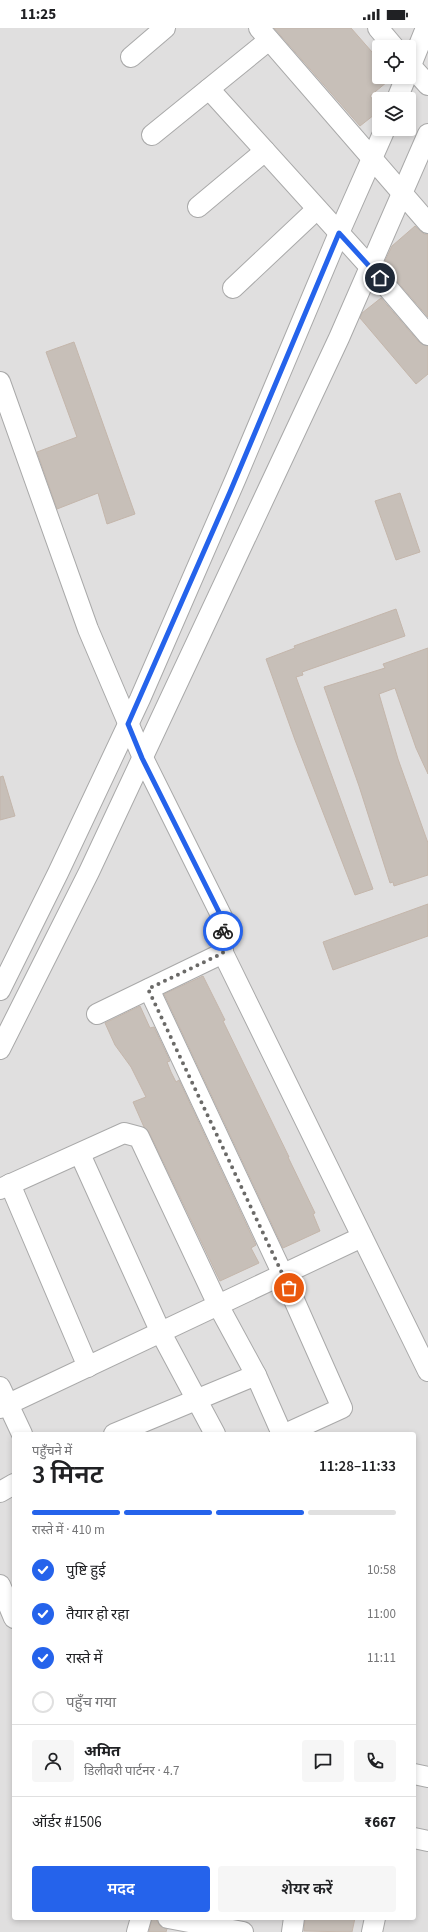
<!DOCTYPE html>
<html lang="hi">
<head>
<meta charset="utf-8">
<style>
	:root { --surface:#fff; --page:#f6f6f6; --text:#202124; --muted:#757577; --line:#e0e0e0; --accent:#2563eb }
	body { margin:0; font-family:"Source Sans 3","Noto Sans Devanagari",sans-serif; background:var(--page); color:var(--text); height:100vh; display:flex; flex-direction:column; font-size:15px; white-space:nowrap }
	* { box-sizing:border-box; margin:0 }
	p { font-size:13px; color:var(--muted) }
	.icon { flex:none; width:22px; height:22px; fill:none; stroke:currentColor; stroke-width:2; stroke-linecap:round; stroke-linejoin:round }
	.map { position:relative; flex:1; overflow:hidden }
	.drawer { position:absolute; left:12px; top:1404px; width:404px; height:488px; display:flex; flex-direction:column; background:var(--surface); border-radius:4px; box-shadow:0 2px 6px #0003 }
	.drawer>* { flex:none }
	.buttons { position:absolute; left:372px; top:12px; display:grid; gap:8px }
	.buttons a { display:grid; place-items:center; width:44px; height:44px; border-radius:4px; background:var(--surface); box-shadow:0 2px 6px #0003; font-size:20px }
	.pin { position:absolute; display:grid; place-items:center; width:34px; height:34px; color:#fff; margin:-17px; border:2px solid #fff; border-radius:50%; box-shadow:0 1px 4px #0007 }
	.courier { position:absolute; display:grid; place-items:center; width:40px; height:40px; margin:-20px; border:3px solid #2563eb; border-radius:50%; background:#fff; color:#222; box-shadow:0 1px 5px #0007 }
	.summary em { font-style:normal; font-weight:600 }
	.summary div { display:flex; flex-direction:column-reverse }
	.summary { display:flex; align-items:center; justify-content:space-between; height:68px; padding:0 20px }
	h1 { font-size:26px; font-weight:600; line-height:30px }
	.bar { display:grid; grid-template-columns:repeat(4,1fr); gap:6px 4px; align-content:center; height:48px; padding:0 20px }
	.bar i { height:5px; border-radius:3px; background:var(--line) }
	.bar .active { background:var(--accent) }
	.bar p { grid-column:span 4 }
	.line { display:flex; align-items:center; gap:10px; padding:0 20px; border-top:1px solid var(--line) }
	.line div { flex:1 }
	.round { display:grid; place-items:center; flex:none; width:42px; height:42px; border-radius:4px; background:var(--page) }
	ol { padding:0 20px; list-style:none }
	li { display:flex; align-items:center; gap:12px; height:44px }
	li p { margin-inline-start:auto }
	li .icon { padding:4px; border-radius:50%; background:var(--accent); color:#fff; stroke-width:4 }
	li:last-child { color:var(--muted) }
	li i { width:22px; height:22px; border:2px solid var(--line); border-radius:50% }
	.button { display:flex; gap:8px; margin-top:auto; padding:8px 20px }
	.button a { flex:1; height:46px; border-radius:4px; background:var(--accent); color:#fff; font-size:16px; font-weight:600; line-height:46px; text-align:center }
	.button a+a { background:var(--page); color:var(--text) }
	.status { display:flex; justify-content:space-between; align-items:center; height:28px; padding:0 20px; background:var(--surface); direction:ltr }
	.status svg { height:11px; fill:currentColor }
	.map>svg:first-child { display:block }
	.residential { fill:#e0dfdf; fill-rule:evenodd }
	.building { fill:#c7bfb8; stroke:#c4b6ab }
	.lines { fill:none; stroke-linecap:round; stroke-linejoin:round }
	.minor-casing { stroke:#a9a9a9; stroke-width:22 }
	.minor { stroke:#fff; stroke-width:20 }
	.done { stroke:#6b6a68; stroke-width:4; stroke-dasharray:0 7.2 }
	.route { stroke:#2563eb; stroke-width:5 }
</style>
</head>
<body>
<div class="status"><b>11:25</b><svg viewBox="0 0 49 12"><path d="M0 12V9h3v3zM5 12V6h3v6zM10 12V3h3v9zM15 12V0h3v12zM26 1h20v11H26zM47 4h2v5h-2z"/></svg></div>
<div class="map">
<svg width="428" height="1904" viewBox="0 0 428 1904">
	<rect width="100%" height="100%" fill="#f2efe9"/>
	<path class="residential" d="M0 0H428V1904H0ZM379 19H409V49H379ZM379 71H409V101H379ZM14 1406H414V1890H14Z"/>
	<g class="building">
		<path d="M274 0H351L379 32V49H393L370 68 379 79V83L360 98Z"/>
		<path d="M415 198 424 206H428V289L383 237 392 218Z"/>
		<path d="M381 270 419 314 428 318V346L416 356 360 290 362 285Z"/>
		<path d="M74 314 135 486 107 496 98 465 57 481 37 424 77 409 46 324Z"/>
		<path d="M400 465 420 524 396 532 375 473Z"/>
		<path d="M396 581 405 608 302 644 303 647 296 649 373 861 355 867 295 712 266 631 295 620 294 618Z"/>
		<path d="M428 620V746L416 720 395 660 379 666 398 731 428 815V847L394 858 393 854 390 855 359 758 324 659 385 640 383 636Z"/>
		<path d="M3 748 15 788 0 792V749Z"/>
		<path d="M428 876V908L333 942 323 914Z"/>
		<path d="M203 948 225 992 223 993 289 1129H288L315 1185 313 1186 320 1203 283 1220 164 966Z"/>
		<path d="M140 978 150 1000 154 999 170 1033 167 1034 171 1044 176 1054 179 1052 256 1217 251 1220 259 1235 220 1253 149 1104 144 1099 133 1074 146 1069 131 1039 115 1017 105 995Z"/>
		<path d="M152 1890H155L160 1898 167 1901 166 1904H149Z"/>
		<path d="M305 1890H355L352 1904 304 1903Z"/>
	</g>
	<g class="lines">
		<defs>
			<g id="minor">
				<path d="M259 0 428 195"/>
				<path d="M378 0 394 19"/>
				<path d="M131 29 165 0"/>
				<path d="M409 36 428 57"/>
				<path d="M409 42 426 0"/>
				<path d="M209 61 370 239 428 307"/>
				<path d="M397 71 406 49"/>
				<path d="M152 107 269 12"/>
				<path d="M198 179 265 123"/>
				<path d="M233 260 317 181"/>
				<path d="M0 354 88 601 143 730 223 891V925L428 1343"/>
				<path d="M149 961 283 1247 342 1380 285 1406"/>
				<path d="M0 962 58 845 140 671 236 450 339 205 385 101"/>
				<path d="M97 986 223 925"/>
				<path d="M0 1021 89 844 339 310 428 106"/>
				<path d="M80 1126 161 1305 215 1406"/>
				<path d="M10 1156 88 1339"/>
				<path d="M0 1161 124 1105 139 1109 218 1277 256 1347"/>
				<path d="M0 1359 22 1406"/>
				<path d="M0 1380 362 1209"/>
				<path d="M114 1406 256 1347 282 1406"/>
				<path d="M0 1464 14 1456"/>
				<path d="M0 1557 14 1590"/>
				<path d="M414 1746 428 1749"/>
				<path d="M414 1810 428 1813"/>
				<path d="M168 1890 243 1904"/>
				<path d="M137 1904 141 1890"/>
				<path d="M292 1904 294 1890"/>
				<path d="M372 1904 375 1890"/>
			</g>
		</defs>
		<use href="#minor" class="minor-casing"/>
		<use href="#minor" class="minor"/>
	</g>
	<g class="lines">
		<path class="done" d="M223 903V925L148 961 289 1260"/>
		<path class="route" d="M223 903V892L142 730 128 696 230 464 339 205 380 250"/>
	</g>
</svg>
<div class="buttons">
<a><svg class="icon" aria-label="locate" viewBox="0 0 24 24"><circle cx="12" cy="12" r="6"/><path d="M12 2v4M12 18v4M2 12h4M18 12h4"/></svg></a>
<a><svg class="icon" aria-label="layers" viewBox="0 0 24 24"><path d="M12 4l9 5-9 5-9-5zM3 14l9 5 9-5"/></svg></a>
</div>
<div class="pin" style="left:289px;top:1260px;background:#ea580c"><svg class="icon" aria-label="bag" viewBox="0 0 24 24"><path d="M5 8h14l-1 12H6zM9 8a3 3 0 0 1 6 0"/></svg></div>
<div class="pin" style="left:380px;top:250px;background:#1f2937"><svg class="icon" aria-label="home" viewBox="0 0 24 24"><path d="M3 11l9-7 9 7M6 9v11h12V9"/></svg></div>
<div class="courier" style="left:223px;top:903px"><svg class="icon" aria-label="bike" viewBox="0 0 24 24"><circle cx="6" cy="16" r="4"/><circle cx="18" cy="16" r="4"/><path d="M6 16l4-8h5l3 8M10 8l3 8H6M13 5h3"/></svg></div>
<section class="drawer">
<div class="summary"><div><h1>3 मिनट</h1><p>पहुँचने में</p></div><em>11:28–11:33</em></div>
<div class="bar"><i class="active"></i><i class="active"></i><i class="active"></i><i></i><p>रास्ते में · 410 m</p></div>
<ol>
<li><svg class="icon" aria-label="check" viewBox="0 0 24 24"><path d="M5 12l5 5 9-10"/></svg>पुष्टि हुई<p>10:58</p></li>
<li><svg class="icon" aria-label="check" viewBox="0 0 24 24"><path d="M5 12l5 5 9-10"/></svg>तैयार हो रहा<p>11:00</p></li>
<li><svg class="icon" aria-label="check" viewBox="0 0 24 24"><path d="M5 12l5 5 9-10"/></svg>रास्ते में<p>11:11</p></li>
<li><i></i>पहुँच गया</li>
</ol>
<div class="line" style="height:72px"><a class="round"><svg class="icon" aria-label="person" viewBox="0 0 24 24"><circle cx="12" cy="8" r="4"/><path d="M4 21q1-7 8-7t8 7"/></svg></a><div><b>अमित</b><p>डिलीवरी पार्टनर · 4.7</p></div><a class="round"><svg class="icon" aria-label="chat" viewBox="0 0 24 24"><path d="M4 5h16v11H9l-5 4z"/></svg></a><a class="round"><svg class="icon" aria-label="phone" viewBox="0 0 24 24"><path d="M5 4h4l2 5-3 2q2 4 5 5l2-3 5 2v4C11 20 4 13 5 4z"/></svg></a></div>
<div class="line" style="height:52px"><div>ऑर्डर #1506</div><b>₹667</b></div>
<div class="button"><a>मदद</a><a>शेयर करें</a></div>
</section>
</div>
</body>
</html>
